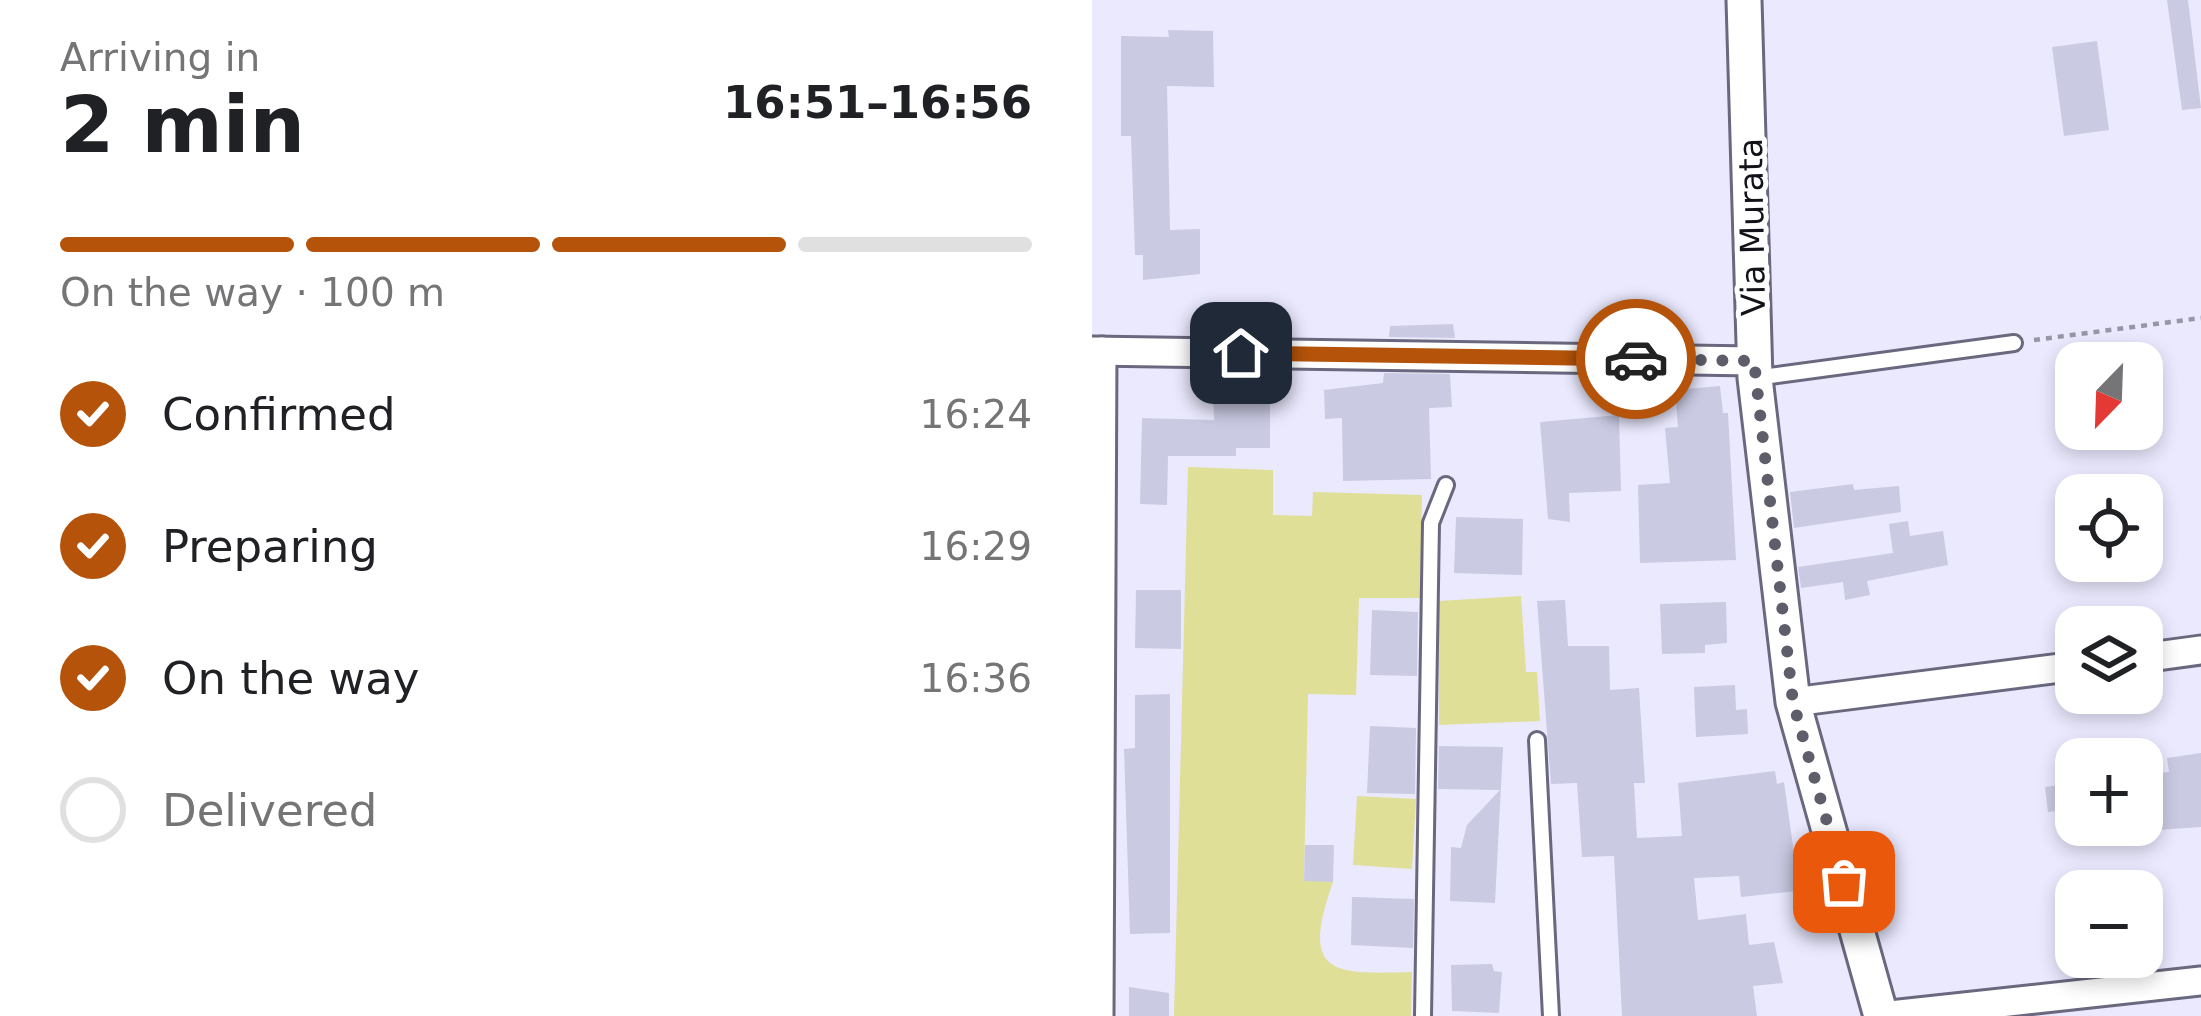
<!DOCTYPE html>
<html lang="en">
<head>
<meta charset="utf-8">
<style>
	:root { --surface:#fff; --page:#f2f2f2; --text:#202124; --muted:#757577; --line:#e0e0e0; --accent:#b45309 }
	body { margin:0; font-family:"DejaVu Sans",sans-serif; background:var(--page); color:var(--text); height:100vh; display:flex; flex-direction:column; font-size:45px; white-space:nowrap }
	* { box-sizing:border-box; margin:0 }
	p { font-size:39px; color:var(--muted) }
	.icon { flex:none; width:66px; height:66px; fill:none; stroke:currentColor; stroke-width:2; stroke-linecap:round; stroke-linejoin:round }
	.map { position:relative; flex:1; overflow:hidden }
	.side { display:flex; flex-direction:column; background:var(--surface); width:1092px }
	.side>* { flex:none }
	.needle { width:78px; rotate:203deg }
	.buttons { position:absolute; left:963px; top:342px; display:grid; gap:24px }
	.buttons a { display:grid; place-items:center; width:108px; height:108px; border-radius:24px; background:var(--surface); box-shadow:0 6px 18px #0003; font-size:60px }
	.pin { position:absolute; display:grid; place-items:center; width:102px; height:102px; color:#fff; margin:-51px; border-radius:24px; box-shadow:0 6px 18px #0006 }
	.courier { position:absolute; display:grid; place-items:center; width:120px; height:120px; margin:-60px; border:9px solid #b45309; border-radius:50%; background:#fff; color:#222; box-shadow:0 3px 15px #0007 }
	.head em { font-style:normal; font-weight:600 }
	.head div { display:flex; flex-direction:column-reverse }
	.head { display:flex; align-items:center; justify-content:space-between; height:204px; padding:0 60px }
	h1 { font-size:78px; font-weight:600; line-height:90px }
	.bar { display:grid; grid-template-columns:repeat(4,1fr); gap:18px 12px; align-content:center; height:144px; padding:0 60px }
	.bar i { height:15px; border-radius:9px; background:var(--line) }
	.bar .active { background:var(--accent) }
	.bar p { grid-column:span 4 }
	ol { padding:0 60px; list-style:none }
	li { display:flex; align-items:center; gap:36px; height:132px }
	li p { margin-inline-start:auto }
	li .icon { padding:12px; border-radius:50%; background:var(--accent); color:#fff; stroke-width:4 }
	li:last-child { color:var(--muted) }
	li i { width:66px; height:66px; border:6px solid var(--line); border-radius:50% }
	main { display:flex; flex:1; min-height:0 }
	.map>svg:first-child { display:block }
	.green { fill:#e0df97 }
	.building { fill:#cacae3 }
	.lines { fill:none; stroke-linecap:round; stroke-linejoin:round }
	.service-casing { stroke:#69687e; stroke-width:20 }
	.minor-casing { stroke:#69687e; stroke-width:33 }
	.tertiary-casing { stroke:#69687e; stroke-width:39 }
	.path { stroke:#9796a6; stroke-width:4.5; stroke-dasharray:6 6; stroke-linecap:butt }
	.service { stroke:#fff; stroke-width:14 }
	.minor { stroke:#fff; stroke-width:27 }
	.tertiary { stroke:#fff; stroke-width:33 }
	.done { stroke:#5e5d6a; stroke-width:12; stroke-dasharray:0 21.6 }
	.route { stroke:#b45309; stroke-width:15 }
	.labels { text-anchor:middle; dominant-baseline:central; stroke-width:10; stroke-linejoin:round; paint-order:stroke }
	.street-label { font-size:33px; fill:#12121a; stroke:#fff }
</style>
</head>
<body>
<main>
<section class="side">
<div class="head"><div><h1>2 min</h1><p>Arriving in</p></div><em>16:51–16:56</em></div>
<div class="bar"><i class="active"></i><i class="active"></i><i class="active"></i><i></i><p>On the way · 100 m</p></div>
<ol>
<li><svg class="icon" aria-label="check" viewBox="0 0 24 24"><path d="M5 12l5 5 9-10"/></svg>Confirmed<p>16:24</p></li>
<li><svg class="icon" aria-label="check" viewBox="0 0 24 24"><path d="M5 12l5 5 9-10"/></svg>Preparing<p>16:29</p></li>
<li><svg class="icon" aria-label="check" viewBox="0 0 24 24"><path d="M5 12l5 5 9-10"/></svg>On the way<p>16:36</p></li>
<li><i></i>Delivered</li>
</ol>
</section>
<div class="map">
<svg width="1109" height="1016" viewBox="0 0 1109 1016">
	<rect width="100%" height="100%" fill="#eae9fe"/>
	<g class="green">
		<path d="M96 467 181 470V515L220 516 221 492 330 495 328 598H267L264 695 216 694 212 880 241 882C207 977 242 974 320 972L319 1016H82Z"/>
		<path d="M429 596 434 672H445L448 721 347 725V601Z"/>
		<path d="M265 796 324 799 320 869 261 865Z"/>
	</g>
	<g class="building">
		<path d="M1075 0H1096L1109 108 1090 110Z"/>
		<path d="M76 30 121 31 122 87 75 86 78 230 108 229V274L51 280V255H43L39 136H29V36L77 37Z"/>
		<path d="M1005 41 1017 130 972 136 960 47Z"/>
		<path d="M361 324 363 338 297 337 298 326Z"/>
		<path d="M292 373 358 374 360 407 337 408 339 479 251 481 250 418 233 419 232 390 291 383Z"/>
		<path d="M628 386 631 413H636L644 560 548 563 546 485 578 483 573 428 586 427 583 390Z"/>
		<path d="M178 395V448H144V456H76L75 505 48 504 50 418 122 420 121 396Z"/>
		<path d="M527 415 529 491 477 493 478 522 456 519 448 422Z"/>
		<path d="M761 484 762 490 807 486 809 512 702 528 698 492Z"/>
		<path d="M364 517 431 519 430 575 362 573Z"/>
		<path d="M816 521 818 536 851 531 856 565 775 581 778 595 753 600 751 582 709 588 706 567 801 553 797 524Z"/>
		<path d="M44 590H89V649L43 648Z"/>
		<path d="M473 600 476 646H517L518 690 547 688 553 783H542L545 838 590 836 586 783 683 771 685 784 692 782 703 860 711 859 714 890 649 897 647 876 602 878 606 920 654 914 657 945 682 942 691 983 661 986 665 1016H530L522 856 490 857 485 783 459 784 445 601Z"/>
		<path d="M634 602 635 643 613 645V653L570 654 568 604Z"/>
		<path d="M280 610 326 612 325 676 278 675Z"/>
		<path d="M643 685 644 710 655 709 656 734 604 737 602 687Z"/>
		<path d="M78 694V933L38 934 32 749 43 748V695Z"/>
		<path d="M278 726 324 728 323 794 275 793Z"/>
		<path d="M347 746 411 747 403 903 358 901 359 847 369 848 375 825 408 790 346 789Z"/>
		<path d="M1109 753V827L1050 831V775L1077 772 1075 758Z"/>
		<path d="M984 783V809L956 812 953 787Z"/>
		<path d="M213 845H242L241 882 212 881Z"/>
		<path d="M260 897 322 899 321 948 259 945Z"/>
		<path d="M400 964 402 971 410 972 407 1013 360 1011 359 965Z"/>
		<path d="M37 987 77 993V1016H37Z"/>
	</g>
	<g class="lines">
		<defs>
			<g id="service">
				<path d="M663 378 922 343"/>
				<path d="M445 740 459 1016"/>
				<path d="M331 1016 339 523 354 485"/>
			</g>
			<g id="minor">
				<path d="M0 351 662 361"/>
				<path d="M1050 658 1109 650"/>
				<path d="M701 702 984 666"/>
				<path d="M7 1016 10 351"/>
				<path d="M789 1016 1109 981"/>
			</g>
			<path id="tertiary" d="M652 0 663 378 701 702 789 1016"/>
		</defs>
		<use href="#service" class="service-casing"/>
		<use href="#minor" class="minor-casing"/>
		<use href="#tertiary" class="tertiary-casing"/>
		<path class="path" d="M942 340 1109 318"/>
		<use href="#service" class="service"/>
		<use href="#minor" class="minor"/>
		<use href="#tertiary" class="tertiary"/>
	</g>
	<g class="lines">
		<path class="done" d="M544 359 662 361 701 702 752 882"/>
		<path class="route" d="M149 353 544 359"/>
	</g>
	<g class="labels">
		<g class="street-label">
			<text transform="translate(660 227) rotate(-91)">Via Murata</text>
		</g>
	</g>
</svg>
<div class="buttons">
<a><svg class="needle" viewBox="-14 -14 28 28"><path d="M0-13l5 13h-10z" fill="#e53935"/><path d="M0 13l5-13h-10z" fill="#757577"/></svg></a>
<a><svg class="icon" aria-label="locate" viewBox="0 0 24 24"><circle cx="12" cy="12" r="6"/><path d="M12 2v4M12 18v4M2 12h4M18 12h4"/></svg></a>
<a><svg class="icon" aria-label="layers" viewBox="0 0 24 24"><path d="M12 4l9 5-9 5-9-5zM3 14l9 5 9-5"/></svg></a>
<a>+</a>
<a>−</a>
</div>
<div class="pin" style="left:752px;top:882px;background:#ea580c"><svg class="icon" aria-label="bag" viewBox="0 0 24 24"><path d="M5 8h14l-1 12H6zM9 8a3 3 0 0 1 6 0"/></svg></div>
<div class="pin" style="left:149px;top:353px;background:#1f2937"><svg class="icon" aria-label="home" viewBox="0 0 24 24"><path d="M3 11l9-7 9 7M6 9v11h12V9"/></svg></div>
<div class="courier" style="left:544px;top:359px"><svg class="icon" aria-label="car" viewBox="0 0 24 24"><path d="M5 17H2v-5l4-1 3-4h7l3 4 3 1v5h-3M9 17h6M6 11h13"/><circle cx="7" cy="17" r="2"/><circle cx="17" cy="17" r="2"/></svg></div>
</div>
</main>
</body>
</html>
